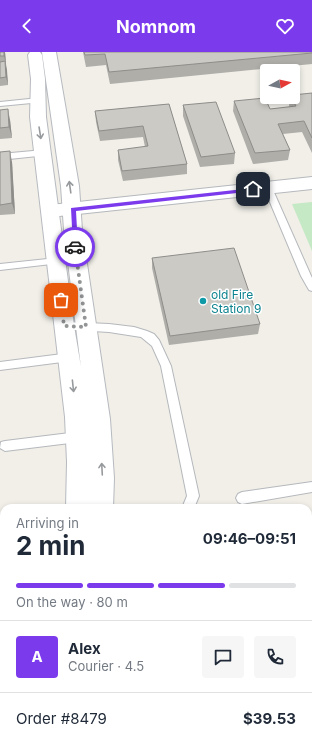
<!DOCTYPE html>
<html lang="en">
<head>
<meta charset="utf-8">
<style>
	:root { --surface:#fff; --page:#f6f6f7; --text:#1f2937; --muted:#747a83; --line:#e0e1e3; --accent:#7c3aed }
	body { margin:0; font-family:Inter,sans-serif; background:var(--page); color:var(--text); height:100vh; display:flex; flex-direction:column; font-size:15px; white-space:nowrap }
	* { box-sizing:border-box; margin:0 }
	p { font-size:13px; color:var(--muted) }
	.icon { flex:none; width:22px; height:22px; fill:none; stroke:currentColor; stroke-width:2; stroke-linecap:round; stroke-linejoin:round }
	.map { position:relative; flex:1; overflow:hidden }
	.details { position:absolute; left:0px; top:452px; width:312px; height:248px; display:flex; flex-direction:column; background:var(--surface); border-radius:12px 12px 0 0; box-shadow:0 2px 6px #0003 }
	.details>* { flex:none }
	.needle { width:26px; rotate:82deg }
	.fabs { position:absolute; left:260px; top:12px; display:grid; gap:8px }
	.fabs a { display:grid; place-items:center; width:40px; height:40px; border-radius:4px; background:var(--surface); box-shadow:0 2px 6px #0003; font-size:20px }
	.pin { position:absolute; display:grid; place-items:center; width:34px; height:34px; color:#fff; margin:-17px; border-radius:8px; box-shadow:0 2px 6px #0006 }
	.courier { position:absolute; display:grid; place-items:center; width:40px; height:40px; margin:-20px; border:3px solid #7c3aed; border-radius:50%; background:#fff; color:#222; box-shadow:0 1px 5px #0007 }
	.overview em { font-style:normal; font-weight:700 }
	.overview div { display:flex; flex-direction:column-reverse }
	.overview { display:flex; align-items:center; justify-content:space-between; height:68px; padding:0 16px }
	h1 { font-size:26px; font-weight:700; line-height:30px }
	.bar { display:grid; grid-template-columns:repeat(4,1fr); gap:6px 4px; align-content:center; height:48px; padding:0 16px }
	.bar i { height:5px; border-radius:3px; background:var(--line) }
	.bar .active { background:var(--accent) }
	.bar p { grid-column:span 4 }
	.line { display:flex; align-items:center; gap:10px; padding:0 16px; border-top:1px solid var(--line) }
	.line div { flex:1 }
	.round { display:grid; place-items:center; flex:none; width:42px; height:42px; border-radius:4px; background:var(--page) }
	header { display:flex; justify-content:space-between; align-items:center; height:52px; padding:0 16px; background:var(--accent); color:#fff; font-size:18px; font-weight:700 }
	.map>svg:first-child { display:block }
	.green { fill:#c5e8c5 }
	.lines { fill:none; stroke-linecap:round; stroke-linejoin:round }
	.lane-casing { stroke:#b5b8bc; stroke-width:2 }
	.street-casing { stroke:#b5b8bc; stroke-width:2 }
	.secondary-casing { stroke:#b6babf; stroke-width:2 }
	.lane { fill:#fff; fill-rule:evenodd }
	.street { fill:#fff; fill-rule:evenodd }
	.secondary { fill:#fff; fill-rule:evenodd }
	.wall { fill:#afaea9 }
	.shaded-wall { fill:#8f8d8a }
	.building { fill:#cccac5; stroke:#8f8d8a }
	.oneway { stroke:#979a9d }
	.route { fill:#7c3aed }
	.done { stroke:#929495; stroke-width:4; stroke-dasharray:0 7.2 }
	.culture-dot { fill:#0f9aa8; stroke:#fff; stroke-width:1.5 }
	.labels { text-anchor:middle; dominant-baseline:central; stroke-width:3; stroke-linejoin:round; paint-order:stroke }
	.culture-label { font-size:12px; fill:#0d838f; stroke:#fff; text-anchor:start }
</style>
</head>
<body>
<header><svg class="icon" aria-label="back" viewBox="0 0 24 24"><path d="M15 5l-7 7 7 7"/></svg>Nomnom<svg class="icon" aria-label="heart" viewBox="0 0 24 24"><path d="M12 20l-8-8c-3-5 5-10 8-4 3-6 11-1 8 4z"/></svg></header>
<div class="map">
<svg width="312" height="700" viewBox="0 0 312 700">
	<rect width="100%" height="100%" fill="#f1efe8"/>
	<path class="green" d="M312 150V199L292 152Z"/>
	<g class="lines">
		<defs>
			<g id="lane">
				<path d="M39 46 43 48 42 50 0 54V50Z"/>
				<path d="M44 98 47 99 48 101 47 103 0 108V102Z"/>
				<path d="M268 133 272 136 312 226V239L309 238 301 224 264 136Z"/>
				<path d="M57 206 62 209 60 211 0 218V212Z"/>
				<path d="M64 270 109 272 134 275 147 279 154 282 159 288 171 314 199 444 194 456H182L187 444 161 314 152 294 141 285 109 280 60 277 59 274 60 271Z"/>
				<path d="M70 301 74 302 75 305 74 308 70 309 0 318V310Z"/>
				<path d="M78 380 82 382 84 385 82 388 78 390 5 399 0 396 1 390 5 389Z"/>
				<path d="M312 430V440L242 452 238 450 236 446 238 442 242 440Z"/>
				<rect x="308" y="517" width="4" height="12"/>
				<path d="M0 547 4 549V566L0 564Z"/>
			</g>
			<g id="street">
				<path d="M312 125V137L50 165 44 163 41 159 44 155 50 153Z"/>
				<rect x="0" y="478" width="4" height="24"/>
			</g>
			<g id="secondary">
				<path d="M30 0H40L42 3 45 27 46 65 74 274 81 315 64 178 61 134 42 0H56L79 134 82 178 110 367 114 426 113 456H66L67 410 65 365 30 65 31 27 28 3Z"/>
				<rect x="24" y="696" width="30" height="4"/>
				<rect x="55" y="696" width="30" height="4"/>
			</g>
		</defs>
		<use href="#lane" class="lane-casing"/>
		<use href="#street" class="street-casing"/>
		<use href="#secondary" class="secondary-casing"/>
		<use href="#lane" class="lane"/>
		<use href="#street" class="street"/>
		<use href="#secondary" class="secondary"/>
	</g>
	<g class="wall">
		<path d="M0 0H5L8 33 0 34Z"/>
		<path d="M83 0H312V12L110 32 106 13 86 15Z"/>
		<path d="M312 41V101L302 80 283 82 290 98 288 108 253 112 233 59 234 49 270 57 289 55V54L290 45Z"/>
		<path d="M169 52 187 112V122L123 129 118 108V98L145 95 143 85 100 89 96 70 95 59Z"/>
		<path d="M183 53 235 101 234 112 200 115 183 64Z"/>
		<path d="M0 58 10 68 12 86 0 87Z"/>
		<path d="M0 100 12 110 15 162 0 163Z"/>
		<path d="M152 206 260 272 258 282 169 293 152 216Z"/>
		<path d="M220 696H265L266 700H221Z"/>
	</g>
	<g class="shaded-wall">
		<path d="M4 0H5L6 12 4 4Z"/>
		<path d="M5 9 7 18 8 33 6 25Z"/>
		<path d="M8 57 10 68 12 86 9 75Z"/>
		<path d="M10 99 12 110 15 162 12 151Z"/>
	</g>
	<g class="building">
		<rect x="0" y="0" width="4" height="4"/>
		<path d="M84 0H312V1L109 20 105 2 85 3Z"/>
		<path d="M5 9 6 25 0 26V10Z"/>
		<path d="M312 41V86L304 69 278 72 290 98 255 101 234 49 265 46 270 57 296 54 291 45H293V43Z"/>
		<path d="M216 50 235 101 201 105 183 53Z"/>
		<path d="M169 52 187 112 122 119 118 98 148 94 143 74 99 79 95 59Z"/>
		<path d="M8 57 9 75 0 76V58Z"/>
		<path d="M10 99 12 151 0 153V100Z"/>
		<path d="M234 196 260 272 170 284 152 206Z"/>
		<path d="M222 696H265L266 700H223Z"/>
	</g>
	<defs><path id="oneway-shaft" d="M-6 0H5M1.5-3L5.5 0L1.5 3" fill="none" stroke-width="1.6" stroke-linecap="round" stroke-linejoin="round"/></defs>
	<g class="oneway">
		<use href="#oneway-shaft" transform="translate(40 81) rotate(81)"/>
		<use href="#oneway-shaft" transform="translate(70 135) rotate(-98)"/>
		<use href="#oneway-shaft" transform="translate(73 334) rotate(84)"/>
		<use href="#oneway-shaft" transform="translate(102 417) rotate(-93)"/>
	</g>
	<path class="route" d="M253 136 256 137 255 139 76 159 78 195 75 197 73 195 71 156Z"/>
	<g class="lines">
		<path class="done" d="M61 248 64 274 86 275 75 195"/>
	</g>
	<circle class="culture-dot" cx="203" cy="249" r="4"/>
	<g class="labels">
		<g class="culture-label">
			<text x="211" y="242">old Fire<tspan x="211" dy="14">Station 9</tspan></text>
		</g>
	</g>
</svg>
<div class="fabs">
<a><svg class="needle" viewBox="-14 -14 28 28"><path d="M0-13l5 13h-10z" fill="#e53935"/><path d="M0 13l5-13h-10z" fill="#747a83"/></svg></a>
</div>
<div class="pin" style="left:61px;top:248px;background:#ea580c"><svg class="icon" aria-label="bag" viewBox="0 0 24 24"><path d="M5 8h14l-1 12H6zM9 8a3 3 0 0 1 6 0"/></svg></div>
<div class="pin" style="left:253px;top:137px;background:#1f2937"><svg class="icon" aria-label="home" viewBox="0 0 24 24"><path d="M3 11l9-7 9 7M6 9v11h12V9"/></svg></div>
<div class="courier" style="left:75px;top:195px"><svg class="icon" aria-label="car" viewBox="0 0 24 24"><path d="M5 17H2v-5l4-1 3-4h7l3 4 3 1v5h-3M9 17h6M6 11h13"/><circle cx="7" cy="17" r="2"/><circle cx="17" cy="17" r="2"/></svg></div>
<section class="details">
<div class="overview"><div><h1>2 min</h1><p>Arriving in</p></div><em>09:46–09:51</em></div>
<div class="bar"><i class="active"></i><i class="active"></i><i class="active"></i><i></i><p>On the way · 80 m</p></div>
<div class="line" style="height:72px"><b class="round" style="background:var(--accent);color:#fff">A</b><div><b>Alex</b><p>Courier · 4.5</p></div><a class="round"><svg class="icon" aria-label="chat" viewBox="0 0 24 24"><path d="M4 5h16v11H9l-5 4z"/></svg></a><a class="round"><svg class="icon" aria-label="phone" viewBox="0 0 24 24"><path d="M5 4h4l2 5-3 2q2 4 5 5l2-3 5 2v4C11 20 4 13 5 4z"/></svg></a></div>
<div class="line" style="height:52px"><div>Order #8479</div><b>$39.53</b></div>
</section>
</div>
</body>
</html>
